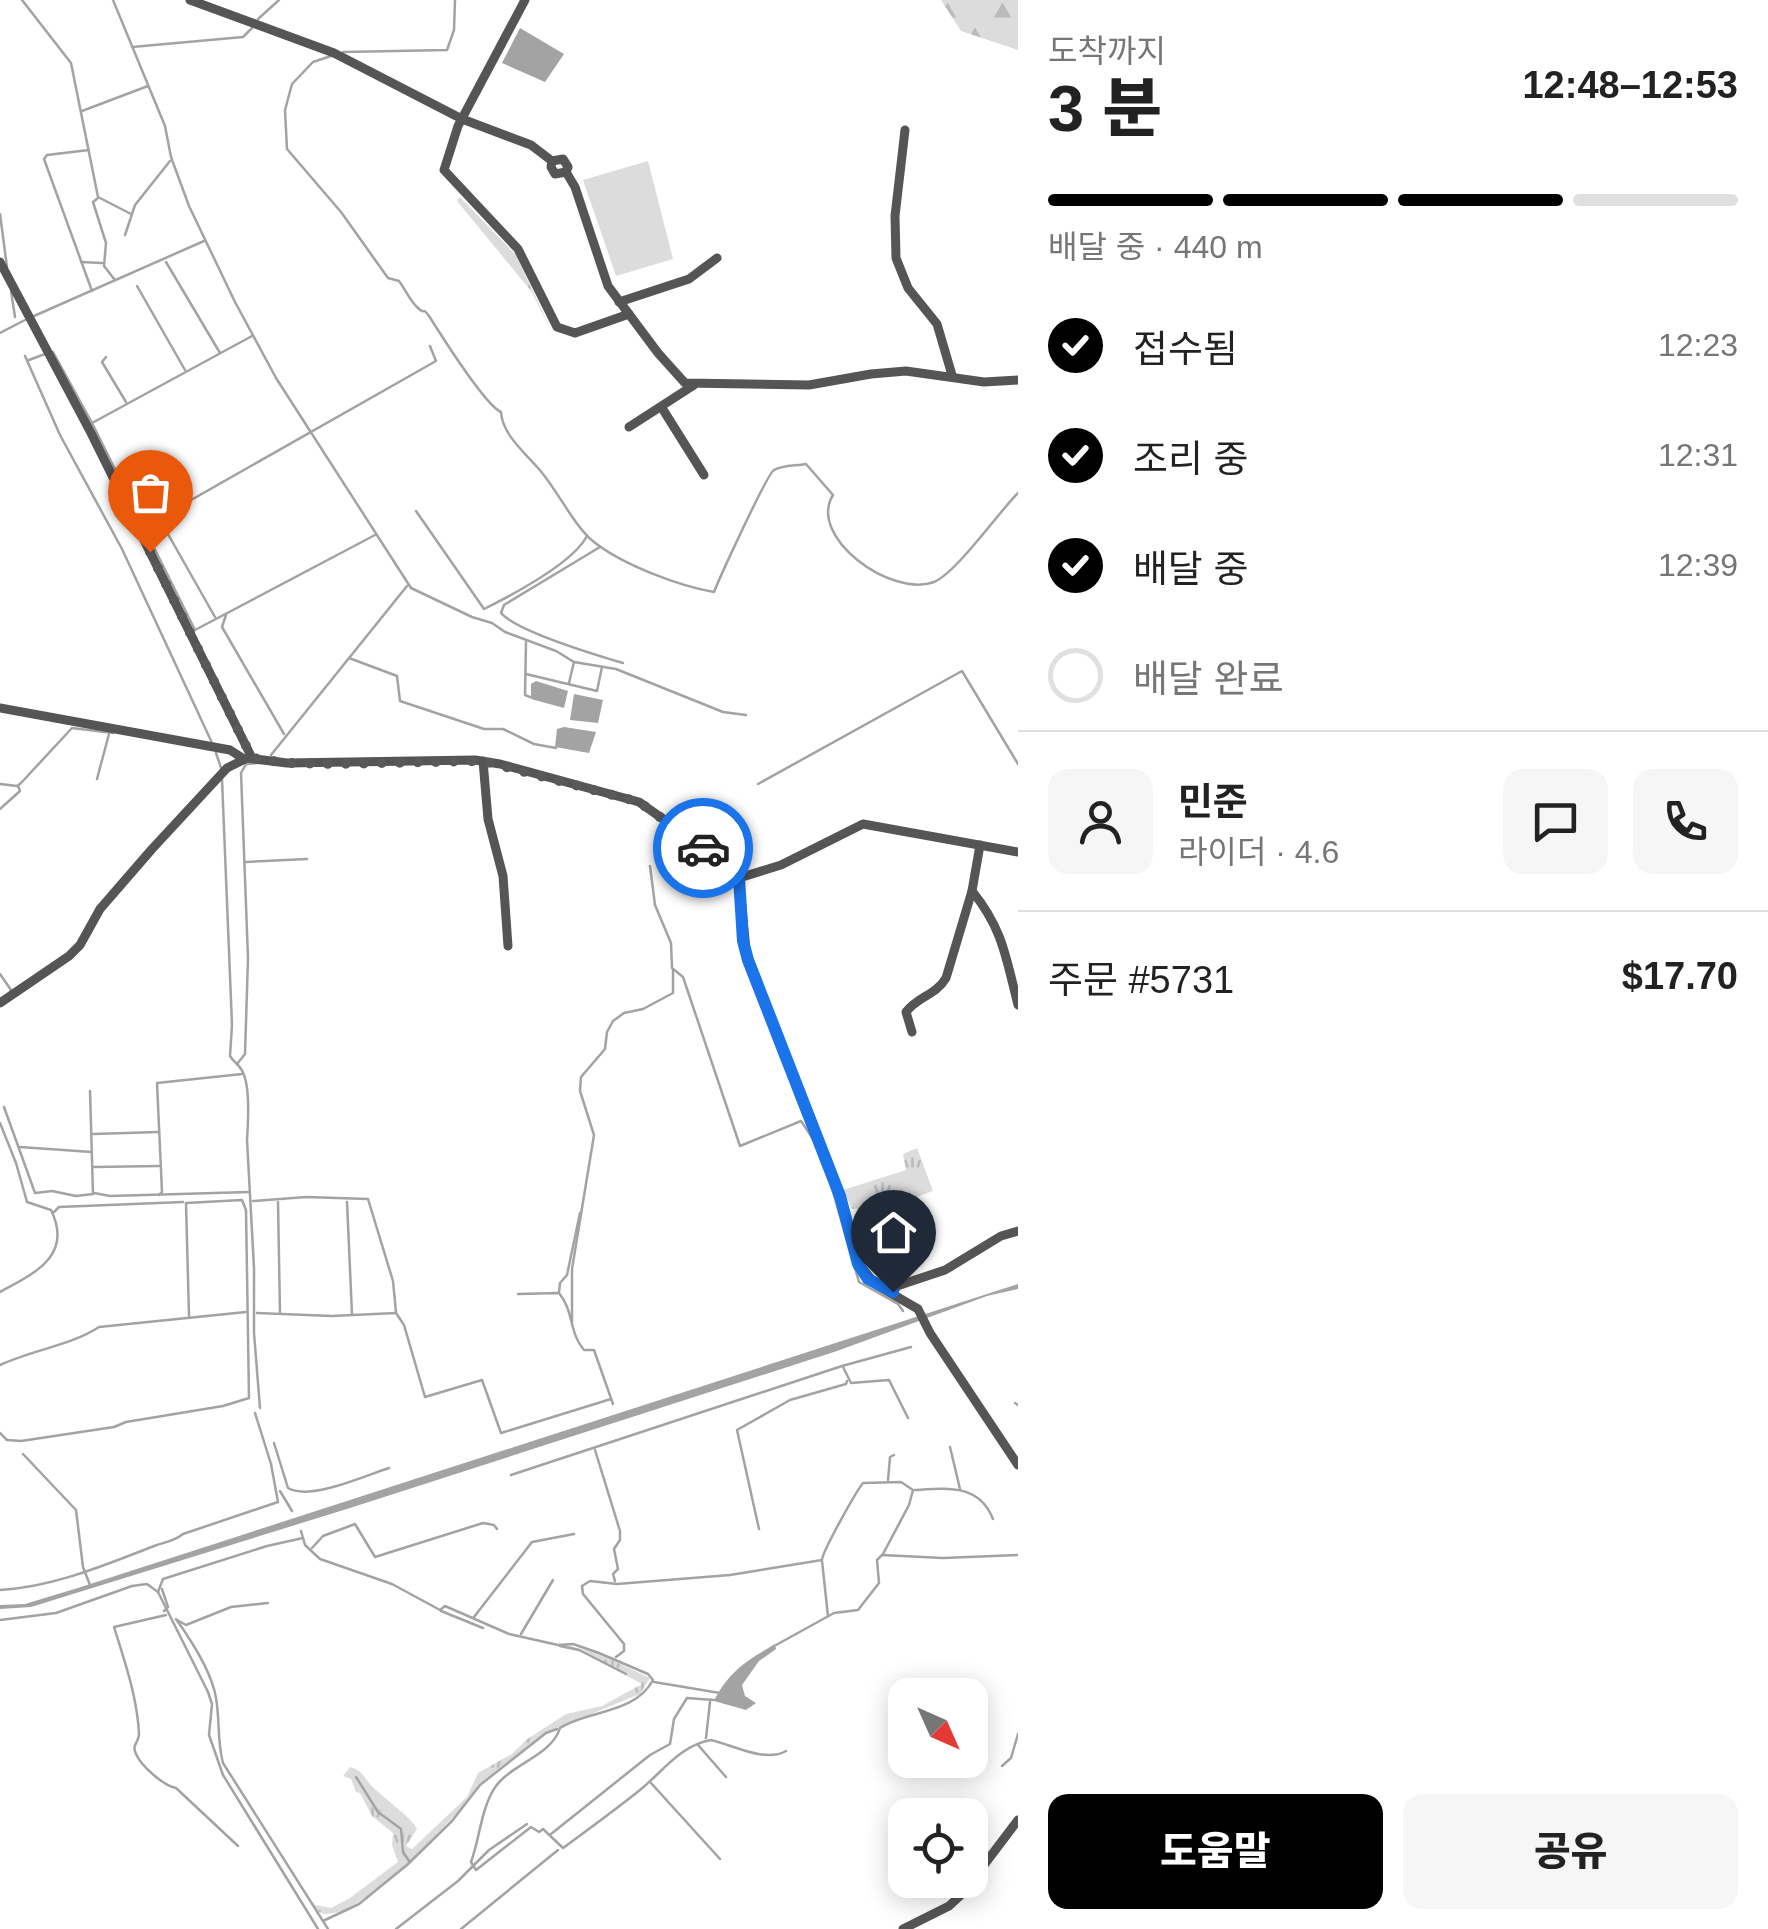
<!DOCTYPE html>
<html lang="ko">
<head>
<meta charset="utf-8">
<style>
	:root { --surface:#fff; --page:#f6f6f6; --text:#222; --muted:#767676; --line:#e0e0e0; --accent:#000 }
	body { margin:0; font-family:Helvetica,"Noto Sans KR",sans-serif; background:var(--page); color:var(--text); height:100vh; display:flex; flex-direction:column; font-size:38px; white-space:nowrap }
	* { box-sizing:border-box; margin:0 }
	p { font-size:32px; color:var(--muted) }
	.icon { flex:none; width:55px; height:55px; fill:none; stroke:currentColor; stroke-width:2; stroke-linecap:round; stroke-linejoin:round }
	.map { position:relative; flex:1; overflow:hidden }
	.details { display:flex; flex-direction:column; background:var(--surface); width:750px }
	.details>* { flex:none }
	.needle { width:65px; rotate:135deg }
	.tools { position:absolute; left:888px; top:1678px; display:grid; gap:20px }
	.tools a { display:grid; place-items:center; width:100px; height:100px; border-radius:20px; background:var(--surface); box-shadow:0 5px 25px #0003; font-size:50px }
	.pin { position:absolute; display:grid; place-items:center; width:85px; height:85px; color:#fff; margin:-102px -42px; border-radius:50% 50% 50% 0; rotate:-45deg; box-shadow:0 0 10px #0007 }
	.pin .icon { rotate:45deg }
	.courier { position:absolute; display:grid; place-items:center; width:100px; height:100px; margin:-50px; border:8px solid #1a73e8; border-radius:50%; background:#fff; color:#222; box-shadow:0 2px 12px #0007 }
	.overview em { font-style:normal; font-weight:800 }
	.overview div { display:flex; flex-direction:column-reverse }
	.overview { display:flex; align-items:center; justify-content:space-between; height:170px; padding:0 30px }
	h1 { font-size:65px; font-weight:800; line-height:75px }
	.bar { display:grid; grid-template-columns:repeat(4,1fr); gap:15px 10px; align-content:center; height:120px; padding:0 30px }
	.bar i { height:12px; border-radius:8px; background:var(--line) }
	.bar .current { background:var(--accent) }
	.bar p { grid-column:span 4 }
	.line { display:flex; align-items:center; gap:25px; padding:0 30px; border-top:2px solid var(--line) }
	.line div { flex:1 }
	.round { display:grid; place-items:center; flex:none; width:105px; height:105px; border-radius:20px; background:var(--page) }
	ol { padding:0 30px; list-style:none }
	li { display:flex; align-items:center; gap:30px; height:110px }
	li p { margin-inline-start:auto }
	li .icon { padding:10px; border-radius:50%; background:var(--accent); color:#fff; stroke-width:4 }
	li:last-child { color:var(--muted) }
	li i { width:55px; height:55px; border:5px solid var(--line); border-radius:50% }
	.primary-button { display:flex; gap:20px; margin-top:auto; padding:20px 30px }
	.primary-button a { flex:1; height:115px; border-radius:20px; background:var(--accent); color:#fff; font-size:40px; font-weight:800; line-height:115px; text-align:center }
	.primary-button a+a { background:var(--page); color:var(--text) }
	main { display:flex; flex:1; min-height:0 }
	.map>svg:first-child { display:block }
	.grass { fill:url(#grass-tufts) }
	.forest { fill:url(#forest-firs) }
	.pitch { fill:#dcdcdc }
	.water { fill:#a3a3a3 }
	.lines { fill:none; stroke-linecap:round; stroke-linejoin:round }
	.stream { stroke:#a3a3a3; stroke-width:2.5 }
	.street { stroke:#555; stroke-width:9 }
	.done { stroke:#595959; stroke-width:10; stroke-dasharray:0 18 }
	.route { stroke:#1a73e8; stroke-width:12 }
</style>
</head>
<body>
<main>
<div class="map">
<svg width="1018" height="1929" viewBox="0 0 1018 1929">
	<defs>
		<pattern id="grass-tufts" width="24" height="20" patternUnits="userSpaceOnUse" patternTransform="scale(2.5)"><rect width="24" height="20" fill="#dcdcdc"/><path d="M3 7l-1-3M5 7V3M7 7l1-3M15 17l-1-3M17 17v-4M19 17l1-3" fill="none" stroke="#bbb"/></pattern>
		<pattern id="forest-firs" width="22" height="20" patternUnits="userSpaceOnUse" patternTransform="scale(2.5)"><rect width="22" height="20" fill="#dcdcdc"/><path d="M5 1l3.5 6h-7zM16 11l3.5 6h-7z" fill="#bbb"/></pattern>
	</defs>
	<rect width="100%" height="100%" fill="#fff"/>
	<g class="grass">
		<path d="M460 197 516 255 553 334 531 291 457 201Z"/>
		<path d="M917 1148 933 1191 894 1205 852 1209 843 1190 906 1170 903 1154Z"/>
		<path d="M564 1644 599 1654 650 1678 640 1694 545 1733 479 1784 463 1807 410 1861 404 1852 402 1829 379 1811 353 1775 378 1813 400 1830 402 1852 409 1862C393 1876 341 1924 319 1912 313 1908 308 1897 304 1892L315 1905 331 1908 350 1898 398 1862 392 1845 393 1833 372 1816 360 1793 356 1792 351 1779 343 1776 350 1767C361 1770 362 1774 369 1783 381 1797 411 1816 417 1829L406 1846 412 1849 467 1797 478 1773 512 1754 526 1740 566 1714 602 1706 642 1684 579 1650 560 1645Z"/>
	</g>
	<path class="forest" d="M941 0H1018V50L961 31Z"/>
	<path class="pitch" d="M648 161 673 259 616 276 583 180Z"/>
	<g class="water">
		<path d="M520 28 564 54 545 82 502 63Z"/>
		<path d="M536 681 568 691 564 708 531 699V684Z"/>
		<path d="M574 694 603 700 598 723 570 720Z"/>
		<path d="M564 727 596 732 589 753 555 747 557 729Z"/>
		<path d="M1018 1284V1289L987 1296 837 1351 350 1508 31 1607 0 1609V1605L25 1604 81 1587Z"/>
		<path d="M775 1644 776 1649 759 1661 742 1685 745 1696 756 1703 746 1710 714 1701C729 1671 748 1660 775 1644Z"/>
	</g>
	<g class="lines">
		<g class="stream">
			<path d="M22 0 71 63 98 197 131 214"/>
			<path d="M113 0 165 126 171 157 189 206 235 302 276 378 411 588 472 617 492 623 505 632 556 651 574 662 616 669 723 712 746 715"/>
			<path d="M258 19 279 0"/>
			<path d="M132 47 243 37 254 26"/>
			<path d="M343 52 447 50 454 30 455 0"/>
			<path d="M331 56 313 62 292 84 285 110 287 149 341 212 388 278 399 281C405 289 410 301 417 307 427 317 421 305 429 316 441 335 485 405 501 412 502 434 525 453 538 468 557 489 573 525 594 542 623 565 679 586 714 592 720 577 767 474 774 470 783 465 796 466 806 464L833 495C807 537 891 598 934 582 956 573 998 513 1018 493"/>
			<path d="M82 111 148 86"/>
			<path d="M89 150 47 155 44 159 92 291"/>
			<path d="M98 198 93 202 106 243 104 266 115 280"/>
			<path d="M0 214 7 267"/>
			<path d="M125 235 135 205 170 161"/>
			<path d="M81 262 102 263"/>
			<path d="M166 262 220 353"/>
			<path d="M137 286 185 370"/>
			<path d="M11 291 15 317"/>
			<path d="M34 316 204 241"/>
			<path d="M0 333 25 320"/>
			<path d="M53 352 92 423 195 630 375 535"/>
			<path d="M25 356 60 435 122 549 213 745"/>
			<path d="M106 357 102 362 126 402"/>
			<path d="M29 360 45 354"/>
			<path d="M92 423 252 336"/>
			<path d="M416 511 484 609C512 595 573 563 587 536"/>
			<path d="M160 520 215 617"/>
			<path d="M147 525 436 361 430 346"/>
			<path d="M600 547 504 605 501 613C517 631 596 655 623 663"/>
			<path d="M226 615 222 627 284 734"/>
			<path d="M526 642 525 695 530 697"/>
			<path d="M349 658 397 676 400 701 484 729H503L534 744 556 748"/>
			<path d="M526 674 597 691 602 667"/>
			<path d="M569 683 574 662"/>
			<path d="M216 753 221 768"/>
			<path d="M271 755 407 586"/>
			<path d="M97 779 109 734"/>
			<path d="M222 779 232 1025 230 1056C233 1061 238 1064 241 1069 251 1083 248 1123 247 1140L254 1268V1333L260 1408"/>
			<path d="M0 784 17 786 21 783 72 728 113 733"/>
			<path d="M758 784 962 671 1018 764"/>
			<path d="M0 809 20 791 18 786"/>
			<path d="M246 862 307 859"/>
			<path d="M650 866 655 905 671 943 672 968 683 977 740 1146 801 1121 813 1139"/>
			<path d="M0 974 11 990 10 992"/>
			<path d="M237 1064 245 1054 248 958 241 773 246 764 258 763"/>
			<path d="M4 1107 35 1193 52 1191 76 1196 93 1194 90 1091"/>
			<path d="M0 1123 16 1163 27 1202 51 1210C74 1257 32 1274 0 1292"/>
			<path d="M93 1134 159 1132"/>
			<path d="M20 1147 92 1152"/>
			<path d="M94 1167 159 1166"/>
			<path d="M829 1178 859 1282 898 1304 903 1311"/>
			<path d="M94 1193 110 1196 249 1192"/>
			<path d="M159 1195 162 1192 157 1083 242 1074"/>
			<path d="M253 1201 306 1197 368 1199 393 1281 396 1312"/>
			<path d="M278 1202 280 1313"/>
			<path d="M347 1202 352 1314"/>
			<path d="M54 1212 59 1207 183 1202"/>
			<path d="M559 1292 560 1283 567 1275 580 1213"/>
			<path d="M518 1294 559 1293C574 1311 569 1333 584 1350H594L613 1404"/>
			<path d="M257 1313 332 1316 396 1313 404 1325 425 1397 482 1380 501 1433 611 1399"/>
			<path d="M572 1322V1269L594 1135 580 1091 581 1077 605 1049 607 1032 613 1021 624 1013 643 1009 673 993V970"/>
			<path d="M0 1365C32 1350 72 1345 99 1327L246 1312"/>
			<path d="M843 1367 851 1383 889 1380 908 1418"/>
			<path d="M1015 1403 1018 1405"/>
			<path d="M0 1433 7 1440 21 1441 114 1427 126 1422 223 1406 249 1398 246 1210 242 1200 186 1203 189 1316"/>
			<path d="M274 1443 288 1488C310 1501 364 1476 389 1468"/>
			<path d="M950 1447 960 1489"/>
			<path d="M595 1450 620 1531V1540L614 1549 618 1569 613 1574 615 1581"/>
			<path d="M23 1454 76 1510 83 1567 90 1585"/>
			<path d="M511 1475 842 1366 911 1347"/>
			<path d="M888 1480 890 1457 894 1455"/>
			<path d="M915 1490C948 1488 979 1484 993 1519"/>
			<path d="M280 1491 292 1511"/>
			<path d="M759 1529 737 1430 790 1400 846 1384 847 1381"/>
			<path d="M301 1531 305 1545 320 1559 392 1584 440 1610 445 1606 509 1634 558 1645 573 1644 599 1653 648 1674 653 1680C635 1714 588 1710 560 1728 552 1755 512 1764 496 1786 481 1807 480 1838 471 1862L476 1870 531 1827 539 1832 543 1829 563 1848C589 1829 615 1810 640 1790 662 1772 681 1745 711 1740 733 1745 765 1763 786 1751"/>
			<path d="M312 1548 323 1536 355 1524 375 1557 483 1523 494 1525 497 1529"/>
			<path d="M822 1561 828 1616"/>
			<path d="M162 1589 168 1607 164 1611"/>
			<path d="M0 1590C53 1587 105 1565 154 1546 165 1542 173 1542 183 1534L278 1502 271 1464 255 1413"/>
			<path d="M158 1592 208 1692 212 1704 209 1735 223 1775 318 1929"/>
			<path d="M441 1611 483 1628"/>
			<path d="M166 1615 114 1627C125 1662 137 1697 139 1733 140 1742 131 1744 136 1754 141 1766 164 1786 176 1788L238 1846"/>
			<path d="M474 1617 532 1542 574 1534"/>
			<path d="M176 1619C191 1640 212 1673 216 1698 220 1720 217 1741 223 1763L328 1929"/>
			<path d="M0 1620 56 1613 132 1586 147 1584 158 1592 163 1579 267 1546 303 1538"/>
			<path d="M177 1620 186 1625 231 1607 268 1603"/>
			<path d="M521 1634 553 1580"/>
			<path d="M776 1645 834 1613 858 1610 879 1583 877 1560 882 1555 943 1558 1018 1555"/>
			<path d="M560 1646 579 1650 626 1674"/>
			<path d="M616 1657 624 1651V1644L583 1594 582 1586 590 1581 617 1584 730 1575 822 1560C822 1552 857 1490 863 1483L901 1482 913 1490 909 1505 883 1554"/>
			<path d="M654 1682 720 1693"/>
			<path d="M706 1738 710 1702"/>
			<path d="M698 1745 726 1777"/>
			<path d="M1002 1766 1011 1758 1018 1734"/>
			<path d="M356 1777 378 1812 401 1829 403 1852 409 1861"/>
			<path d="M651 1783 720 1859"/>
			<path d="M551 1834 650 1755 670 1744 674 1719 687 1698 714 1700"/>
			<path d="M323 1921 359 1904 407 1865 452 1821 480 1785 546 1733 557 1729"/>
			<path d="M396 1929 458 1881 489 1850 527 1824"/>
			<path d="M461 1929 558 1850"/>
		</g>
		<g class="street">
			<path d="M190 0 334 53 462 119 531 145 552 161 551 167 555 174 566 172 568 167 563 159 552 161"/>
			<path d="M525 0 458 126 444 170 518 249 557 327 575 333 629 314"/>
			<path d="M905 130 895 216 896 258 908 288 937 324 952 375"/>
			<path d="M566 172 575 187 608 286 658 353 685 383 809 385 871 374 906 371 984 382 1018 380"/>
			<path d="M0 262 91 433 252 758"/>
			<path d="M619 302 689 279 717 258"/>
			<path d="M662 408 704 475"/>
			<path d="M629 427 694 385"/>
			<path d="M0 708 230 750 244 759"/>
			<path d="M483 761 488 819 503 876 508 946"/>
			<path d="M980 845 972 891C1003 929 1006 958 1018 1005"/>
			<path d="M739 878 781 865 863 824 1018 852"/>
			<path d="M0 1003 69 956 80 945 100 909 152 849 227 768 247 758 287 763 475 760 500 764 639 802 734 869 739 878 747 960 840 1196 859 1264 875 1284 918 1309 930 1333 1018 1465"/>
			<path d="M912 1032 906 1012C917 997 936 995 946 978L972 891"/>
			<path d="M893 1292 897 1286 945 1270 1001 1236 1018 1231"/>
			<path d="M903 1929 949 1906 962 1894 1018 1820"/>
		</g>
	</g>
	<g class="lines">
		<path class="done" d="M150 552 252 758 287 763 334 764 483 761 639 802 703 848"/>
		<path class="route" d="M703 848 734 870 739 878 743 941 748 960 840 1196 858 1264 868 1279 893 1292"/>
	</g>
</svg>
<div class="tools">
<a><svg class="needle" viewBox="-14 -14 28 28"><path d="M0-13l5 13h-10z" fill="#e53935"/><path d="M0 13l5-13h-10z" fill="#767676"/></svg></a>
<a><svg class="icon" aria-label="locate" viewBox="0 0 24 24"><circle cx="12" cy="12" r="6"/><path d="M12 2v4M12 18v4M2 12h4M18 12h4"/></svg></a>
</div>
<div class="pin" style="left:150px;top:552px;background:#ea580c"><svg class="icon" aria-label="bag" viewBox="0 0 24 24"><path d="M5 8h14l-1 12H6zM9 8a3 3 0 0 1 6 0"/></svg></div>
<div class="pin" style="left:893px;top:1292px;background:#1f2937"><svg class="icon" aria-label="home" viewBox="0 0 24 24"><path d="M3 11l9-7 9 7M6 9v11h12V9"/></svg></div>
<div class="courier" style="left:703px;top:848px"><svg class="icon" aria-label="car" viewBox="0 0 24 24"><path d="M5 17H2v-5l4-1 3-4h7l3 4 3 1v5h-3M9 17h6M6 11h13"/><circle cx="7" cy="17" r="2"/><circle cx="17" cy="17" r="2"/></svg></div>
</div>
<section class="details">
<div class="overview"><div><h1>3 분</h1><p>도착까지</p></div><em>12:48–12:53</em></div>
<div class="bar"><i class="current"></i><i class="current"></i><i class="current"></i><i></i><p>배달 중 · 440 m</p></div>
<ol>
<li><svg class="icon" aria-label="check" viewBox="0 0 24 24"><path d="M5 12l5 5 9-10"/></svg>접수됨<p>12:23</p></li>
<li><svg class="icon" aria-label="check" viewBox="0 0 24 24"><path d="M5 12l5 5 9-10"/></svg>조리 중<p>12:31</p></li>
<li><svg class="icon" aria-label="check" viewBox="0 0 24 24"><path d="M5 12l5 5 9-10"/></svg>배달 중<p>12:39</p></li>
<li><i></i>배달 완료</li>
</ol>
<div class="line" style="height:180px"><a class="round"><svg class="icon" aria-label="person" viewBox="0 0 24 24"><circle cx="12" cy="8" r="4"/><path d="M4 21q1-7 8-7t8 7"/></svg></a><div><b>민준</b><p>라이더 · 4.6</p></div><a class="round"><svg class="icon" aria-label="chat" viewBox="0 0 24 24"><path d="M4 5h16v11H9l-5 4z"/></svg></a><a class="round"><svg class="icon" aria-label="phone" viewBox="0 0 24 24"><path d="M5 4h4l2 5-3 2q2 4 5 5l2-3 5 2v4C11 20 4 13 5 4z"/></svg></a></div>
<div class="line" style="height:130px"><div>주문 #5731</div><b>$17.70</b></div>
<div class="primary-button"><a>도움말</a><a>공유</a></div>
</section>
</main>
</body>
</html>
